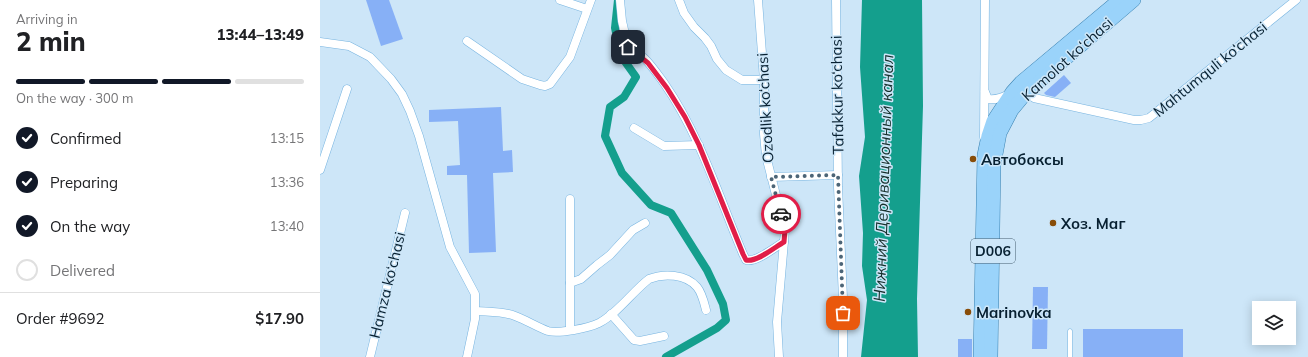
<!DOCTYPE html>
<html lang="en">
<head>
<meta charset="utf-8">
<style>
	:root { --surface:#fff; --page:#f2f2f2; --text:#202124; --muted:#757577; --line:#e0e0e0; --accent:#111827 }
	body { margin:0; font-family:Mulish,sans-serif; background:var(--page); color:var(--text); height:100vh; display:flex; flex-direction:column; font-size:15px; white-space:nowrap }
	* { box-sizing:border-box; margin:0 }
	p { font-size:13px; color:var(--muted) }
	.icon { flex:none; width:22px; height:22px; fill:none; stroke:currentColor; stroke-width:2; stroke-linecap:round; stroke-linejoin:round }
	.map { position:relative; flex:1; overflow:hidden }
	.details { display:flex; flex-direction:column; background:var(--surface); width:320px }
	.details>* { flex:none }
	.tools { position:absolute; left:932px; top:301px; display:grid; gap:8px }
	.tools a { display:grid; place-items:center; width:44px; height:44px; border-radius:0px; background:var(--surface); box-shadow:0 2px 10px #0003; font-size:20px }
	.pin { position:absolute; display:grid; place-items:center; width:34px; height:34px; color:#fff; margin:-17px; border-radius:8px; box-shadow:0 2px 6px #0006 }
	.courier { position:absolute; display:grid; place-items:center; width:40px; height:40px; margin:-20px; border:3px solid #e11d48; border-radius:50%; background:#fff; color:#222; box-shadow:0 1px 5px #0007 }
	.headline em { font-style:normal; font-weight:800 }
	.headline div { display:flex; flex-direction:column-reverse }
	.headline { display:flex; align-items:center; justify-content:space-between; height:68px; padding:0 16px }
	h1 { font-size:26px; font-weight:800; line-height:30px }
	.bar { display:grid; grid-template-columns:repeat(4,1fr); gap:6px 4px; align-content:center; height:48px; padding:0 16px }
	.bar i { height:5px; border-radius:3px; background:var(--line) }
	.bar .on { background:var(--accent) }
	.bar p { grid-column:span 4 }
	.line { display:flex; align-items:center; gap:10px; padding:0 16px; border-top:1px solid var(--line) }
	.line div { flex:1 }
	ol { padding:0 16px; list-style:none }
	li { display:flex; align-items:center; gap:12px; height:44px }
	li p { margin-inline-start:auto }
	li .icon { padding:4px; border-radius:50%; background:var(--accent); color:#fff; stroke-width:4 }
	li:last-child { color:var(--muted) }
	li i { width:22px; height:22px; border:2px solid var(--line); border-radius:50% }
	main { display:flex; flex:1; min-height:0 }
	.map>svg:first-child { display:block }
	.water { fill:#149f8d }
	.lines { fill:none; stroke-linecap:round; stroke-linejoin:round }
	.canal { stroke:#149f8d; stroke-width:8 }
	.building { fill:#87b0f6 }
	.lane-casing { stroke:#77b4e0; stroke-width:5 }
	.street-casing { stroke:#77b4e0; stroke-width:9 }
	.primary-casing { stroke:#3a82b1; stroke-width:14 }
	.lane { stroke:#fff; stroke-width:4 }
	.street { stroke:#fff; stroke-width:8 }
	.primary { stroke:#9ad3fa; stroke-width:13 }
	.done { stroke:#4c6577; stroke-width:4; stroke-dasharray:0 7.2 }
	.route { stroke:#e11d48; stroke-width:5 }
	.poi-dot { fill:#884d09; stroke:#cde6f8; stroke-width:1.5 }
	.labels { text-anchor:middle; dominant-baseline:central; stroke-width:3; stroke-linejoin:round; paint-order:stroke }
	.shield { fill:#cde6f8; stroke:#425b6d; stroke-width:1 }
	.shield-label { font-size:14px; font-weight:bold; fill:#072031 }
	.street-label { font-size:15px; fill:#072031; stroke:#cde6f8 }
	.poi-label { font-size:15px; font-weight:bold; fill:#072031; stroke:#cde6f8; text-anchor:start }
	.water-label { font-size:16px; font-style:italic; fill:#152f2b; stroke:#cde6f8 }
</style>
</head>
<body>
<main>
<section class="details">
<div class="headline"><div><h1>2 min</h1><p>Arriving in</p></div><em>13:44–13:49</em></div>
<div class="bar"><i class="on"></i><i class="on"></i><i class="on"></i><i></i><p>On the way · 300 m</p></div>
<ol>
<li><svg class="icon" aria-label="check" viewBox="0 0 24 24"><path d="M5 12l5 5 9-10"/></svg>Confirmed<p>13:15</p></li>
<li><svg class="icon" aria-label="check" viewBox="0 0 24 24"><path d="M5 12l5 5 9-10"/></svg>Preparing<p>13:36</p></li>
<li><svg class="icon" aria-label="check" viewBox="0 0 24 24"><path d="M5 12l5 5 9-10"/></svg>On the way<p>13:40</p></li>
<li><i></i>Delivered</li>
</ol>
<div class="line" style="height:52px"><div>Order #9692</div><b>$17.90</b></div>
</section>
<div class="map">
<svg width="988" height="357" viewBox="0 0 988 357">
	<rect width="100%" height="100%" fill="#cde6f8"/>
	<path class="water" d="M542 0H602L603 106 597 299 598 357H541L547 300 542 266 543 233 539 176 545 137 540 67Z"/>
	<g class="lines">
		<path class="canal" d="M298 0 295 28 301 56 316 77 304 97 290 107 285 136 302 173 331 205 351 213 387 270 403 304 406 320 397 328 346 357"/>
	</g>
	<g class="building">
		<path d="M46 0H69L83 39 61 46Z"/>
		<path d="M744 75 751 83 735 97 726 95 724 93Z"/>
		<path d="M181 107 183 151 192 150 193 172 173 173 176 252 149 253 147 175H127V166L140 165 138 121 109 122V110Z"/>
		<path d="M713 287H728L727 349H712Z"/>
		<rect x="763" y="329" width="100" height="28"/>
		<rect x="638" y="339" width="14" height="18"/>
	</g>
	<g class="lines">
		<defs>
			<path id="lane" d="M750 331V357"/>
			<g id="street">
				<path d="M240 0 267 9"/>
				<path d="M300 0 302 21 308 47C313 52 320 54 325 59 332 66 338 75 344 83 380 135 399 197 423 254L426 260C436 263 455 247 464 242"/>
				<path d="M359 0 364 13 374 27 385 38 391 46 397 59 406 70 422 80H444"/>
				<path d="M438 0 444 80V134L446 156 465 230 457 322 459 357"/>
				<path d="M516 0 518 187 523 298V357"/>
				<path d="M147 41 202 79 220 85 225 86 230 84 250 57 271 0"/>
				<path d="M0 42 29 46 50 57 71 79 82 94 90 111 99 136 130 247 155 294V319L147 357"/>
				<path d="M665 92 668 99C676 100 682 98 689 94"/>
				<path d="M707 92 714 98 814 120H821L829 118 976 0"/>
				<path d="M314 128 344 146 379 145"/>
				<path d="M664 137 665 0"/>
				<path d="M0 170 27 89"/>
				<path d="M451 177 518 175"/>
				<path d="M250 199V283"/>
				<path d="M156 311C169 312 182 311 195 316 206 320 217 327 228 331 239 334 269 328 279 323 298 313 312 292 329 279 344 273 366 274 377 287 382 293 384 302 386 310"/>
				<path d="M291 314 314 340 320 341 344 336"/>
				<path d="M250 330V283L261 279 277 265 290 255 313 230 325 223"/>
				<path d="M50 357 85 213"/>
			</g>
			<g id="primary">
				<path d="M660 357 664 155 668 136 673 121 692 92 701 82 799 0"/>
				<path d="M671 357 674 165 680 133 692 110 707 92 814 0"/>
			</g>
		</defs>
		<use href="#lane" class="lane-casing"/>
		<use href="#street" class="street-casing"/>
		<use href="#primary" class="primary-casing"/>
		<use href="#lane" class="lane"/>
		<use href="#street" class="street"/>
		<use href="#primary" class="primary"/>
	</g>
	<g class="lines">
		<path class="done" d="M461 214 451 177 518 175 523 313"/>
		<path class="route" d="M308 47 328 63 347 88 365 117 379 145 423 254 426 260C436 263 455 247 464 242L465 230 461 214"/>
	</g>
	<g class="poi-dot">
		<circle cx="653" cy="159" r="4"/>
		<circle cx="733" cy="223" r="4"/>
		<circle cx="648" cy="312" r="4"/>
	</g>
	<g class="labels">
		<rect class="shield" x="651" y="239" width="44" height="24" rx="3"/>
		<g class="shield-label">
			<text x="673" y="251">D006</text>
		</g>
		<g class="street-label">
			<text transform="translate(747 59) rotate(-42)">Kamolot ko‘chasi</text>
			<text transform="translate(890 69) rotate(-39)">Mahtumquli ko‘chasi</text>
			<text transform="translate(517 95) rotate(-91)">Tafakkur ko‘chasi</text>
			<text transform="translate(445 108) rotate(-93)">Ozodlik ko‘chasi</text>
			<text transform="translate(67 285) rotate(-76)">Hamza ko‘chasi</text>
		</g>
		<g class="poi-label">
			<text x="661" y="159">Автобоксы</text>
			<text x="741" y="223">Хоз. Маг</text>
			<text x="656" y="312">Marinovka</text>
		</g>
		<g class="water-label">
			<text transform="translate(563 178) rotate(-88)">Нижний Деривационный канал</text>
		</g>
	</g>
</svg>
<div class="tools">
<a><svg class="icon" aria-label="layers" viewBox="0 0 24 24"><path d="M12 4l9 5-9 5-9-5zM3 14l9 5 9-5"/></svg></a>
</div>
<div class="pin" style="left:523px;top:313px;background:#ea580c"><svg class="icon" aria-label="bag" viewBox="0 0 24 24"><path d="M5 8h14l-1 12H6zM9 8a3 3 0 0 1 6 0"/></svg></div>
<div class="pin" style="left:308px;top:47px;background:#1f2937"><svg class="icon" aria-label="home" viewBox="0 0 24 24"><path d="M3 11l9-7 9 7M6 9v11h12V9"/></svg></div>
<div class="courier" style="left:461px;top:214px"><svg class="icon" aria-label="car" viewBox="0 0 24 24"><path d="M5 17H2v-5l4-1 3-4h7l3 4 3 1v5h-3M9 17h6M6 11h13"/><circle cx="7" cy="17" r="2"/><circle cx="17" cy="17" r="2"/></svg></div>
</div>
</main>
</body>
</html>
